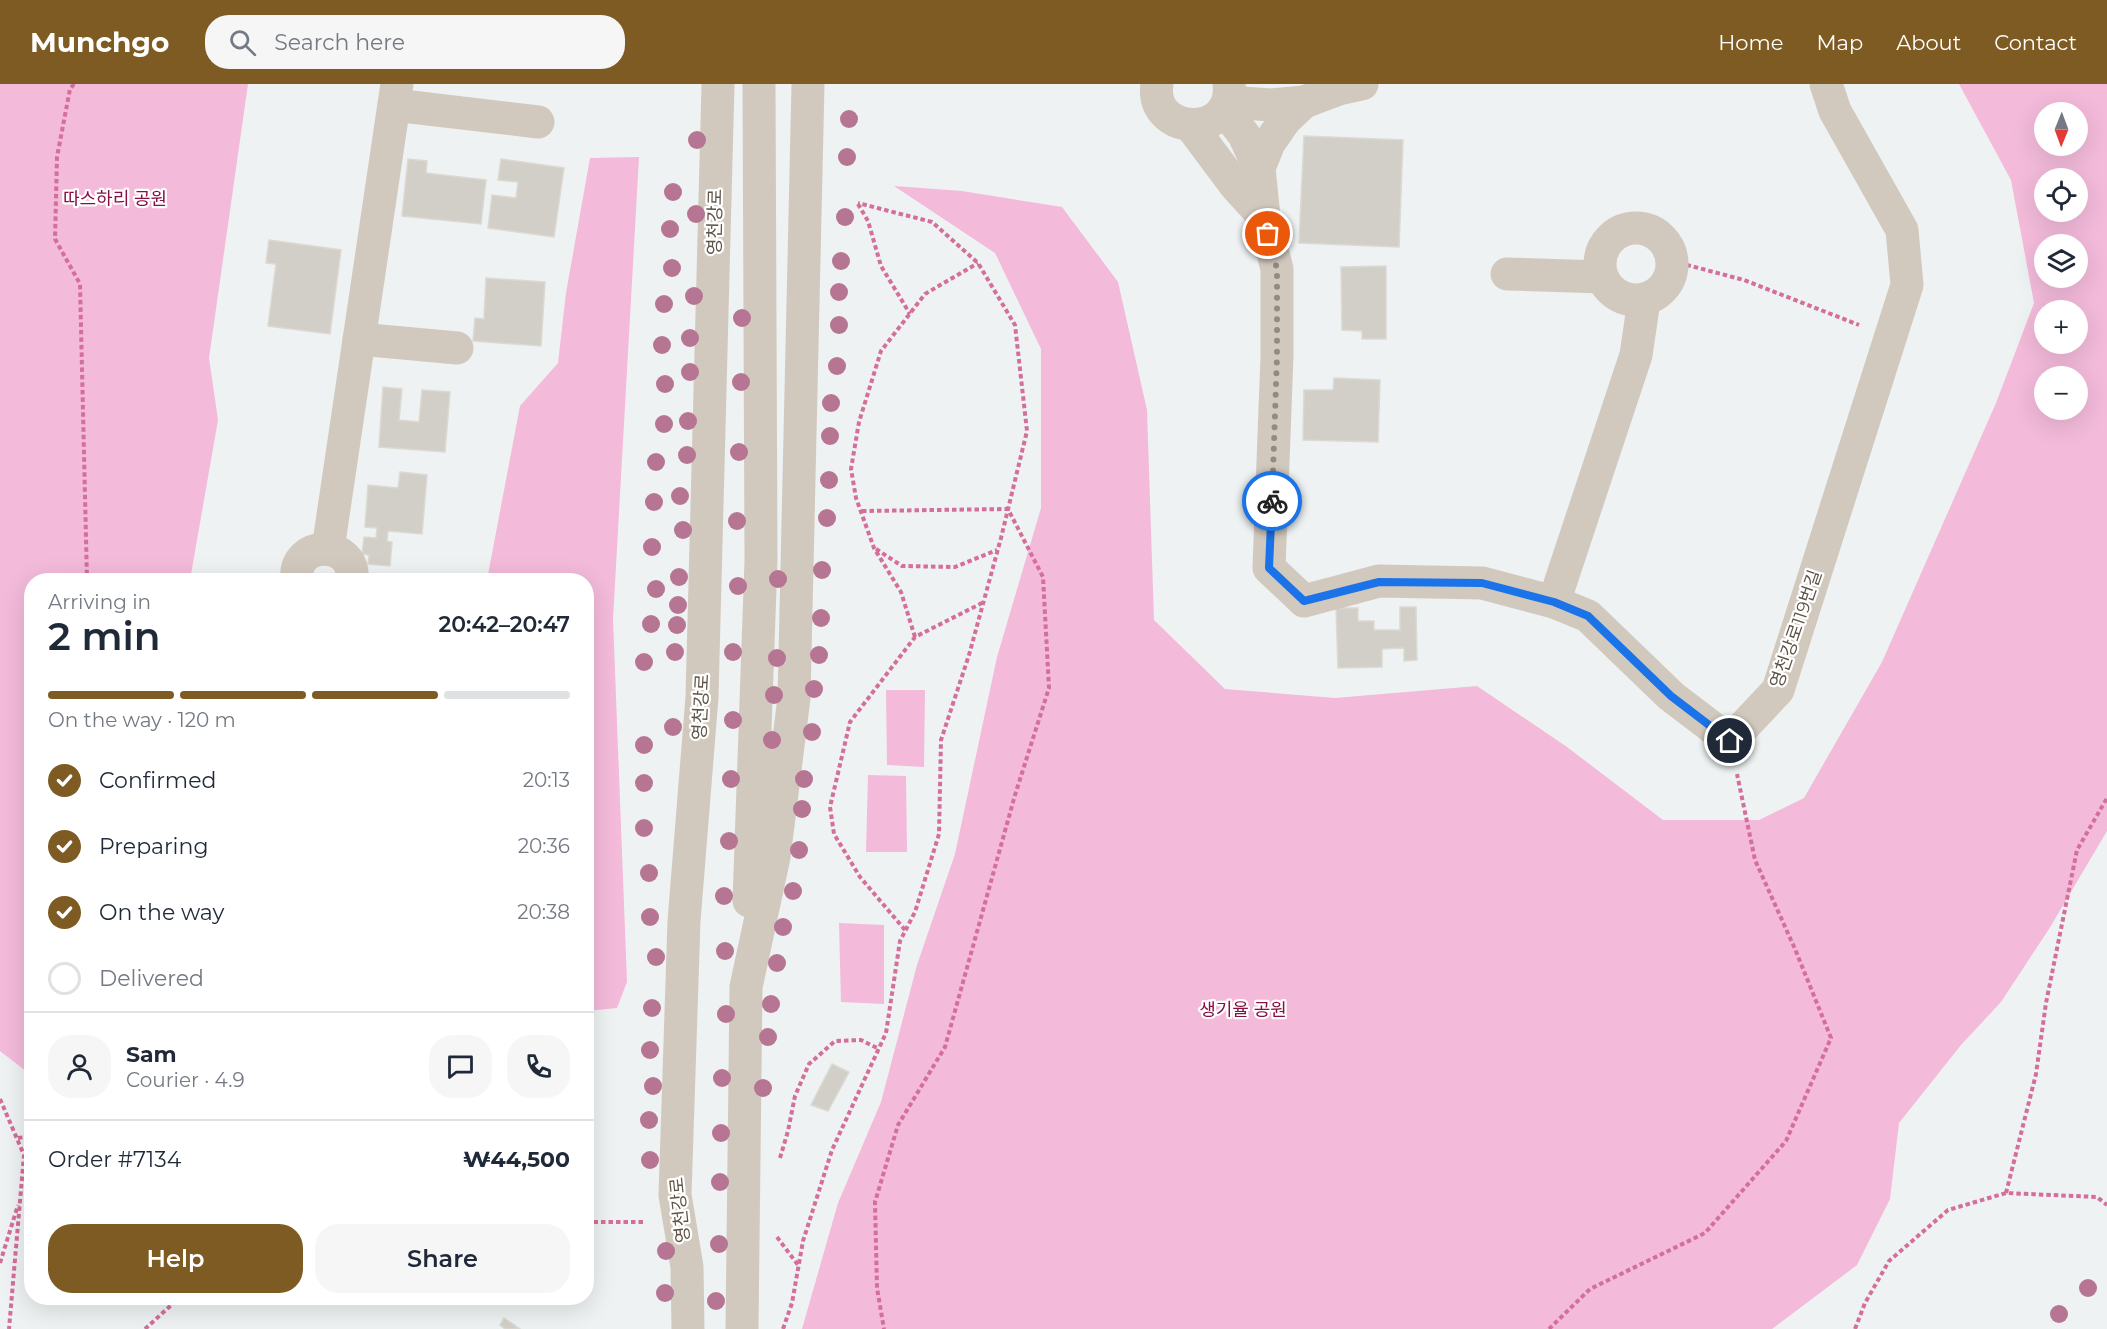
<!DOCTYPE html>
<html lang="en">
<head>
<meta charset="utf-8">
<style>
	:root { --surface:#fff; --page:#f6f6f7; --text:#1f2937; --muted:#747a83; --line:#e0e1e3; --accent:#7e5b22 }
	body { margin:0; font-family:Montserrat,"Noto Sans KR",sans-serif; background:var(--page); color:var(--text); height:100vh; display:flex; flex-direction:column; font-size:22px; white-space:nowrap }
	* { box-sizing:border-box; margin:0 }
	p { font-size:20px; color:var(--muted) }
	.icon { flex:none; width:33px; height:33px; fill:none; stroke:currentColor; stroke-width:2; stroke-linecap:round; stroke-linejoin:round }
	.map { position:relative; flex:1; overflow:hidden }
	.panel { position:absolute; left:24px; top:489px; width:570px; height:732px; display:flex; flex-direction:column; background:var(--surface); border-radius:24px; box-shadow:0 6px 24px #0002 }
	.panel>* { flex:none }
	.needle { width:39px; rotate:181deg }
	.controls { position:absolute; left:2034px; top:18px; display:grid; gap:12px }
	.controls a { display:grid; place-items:center; width:54px; height:54px; border-radius:50%; background:var(--surface); box-shadow:0 6px 24px #0002; font-size:30px }
	.pin { position:absolute; display:grid; place-items:center; width:51px; height:51px; color:#fff; margin:-26px; border:3px solid #fff; border-radius:50%; box-shadow:0 2px 6px #0007 }
	.courier { position:absolute; display:grid; place-items:center; width:60px; height:60px; margin:-30px; border:4px solid #1a73e8; border-radius:50%; background:#fff; color:#222; box-shadow:0 2px 8px #0007 }
	.overview em { font-style:normal; font-weight:600 }
	.overview div { display:flex; flex-direction:column-reverse }
	.overview { display:flex; align-items:center; justify-content:space-between; height:102px; padding:0 24px }
	h1 { font-size:39px; font-weight:600; line-height:45px }
	.bar { display:grid; grid-template-columns:repeat(4,1fr); gap:9px 6px; align-content:center; height:72px; padding:0 24px }
	.bar i { height:8px; border-radius:4px; background:var(--line) }
	.bar .selected { background:var(--accent) }
	.bar p { grid-column:span 4 }
	.line { display:flex; align-items:center; gap:15px; padding:0 24px; border-top:2px solid var(--line) }
	.line div { flex:1 }
	.round { display:grid; place-items:center; flex:none; width:63px; height:63px; border-radius:24px; background:var(--page) }
	ol { padding:0 24px; list-style:none }
	li { display:flex; align-items:center; gap:18px; height:66px }
	li p { margin-inline-start:auto }
	li .icon { padding:6px; border-radius:50%; background:var(--accent); color:#fff; stroke-width:4 }
	li:last-child { color:var(--muted) }
	li i { width:33px; height:33px; border:3px solid var(--line); border-radius:50% }
	.cta { display:flex; gap:12px; margin-top:auto; padding:12px 24px }
	.cta a { flex:1; height:69px; border-radius:24px; background:var(--accent); color:#fff; font-size:24px; font-weight:600; line-height:69px; text-align:center }
	.cta a+a { background:var(--page); color:var(--text) }
	header { display:flex; align-items:center; gap:36px; box-sizing:border-box; height:84px; padding:0 30px; background:var(--accent); color:#fff }
	header strong { font-size:28px }
	nav { display:flex; gap:33px; margin-inline-start:auto; font-size:21px }
	.search { width:420px; height:54px; background:var(--page); display:flex; align-items:center; gap:15px; box-sizing:border-box; padding:0 21px; border-radius:24px; color:var(--muted); font-size:22px }
	.map>svg:first-child { display:block }
	.green { fill:#f3bada; fill-rule:evenodd }
	.building { fill:#d2cfc8; stroke:#dbd9d2; stroke-width:1.5 }
	.lines { fill:none; stroke-linecap:round; stroke-linejoin:round }
	.path { stroke:#d46e9b; stroke-width:4; stroke-dasharray:4.5 3; stroke-linecap:butt }
	.minor { stroke:#d2c9be; stroke-width:33 }
	.tree { fill:#b67592 }
	.done { stroke:#918b82; stroke-width:6; stroke-dasharray:0 10.8 }
	.route { stroke:#1a73e8; stroke-width:8 }
	.labels { text-anchor:middle; dominant-baseline:central; stroke-width:4.5; stroke-linejoin:round; paint-order:stroke }
	.park-label { font-size:18px; fill:#870f44; stroke:#fff }
	.street-label { font-size:18px; fill:#5e5345; stroke:#fff }
</style>
</head>
<body>
<header>
<strong>Munchgo</strong>
<div class="search"><svg class="icon" aria-label="search" viewBox="0 0 24 24"><circle cx="10" cy="10" r="6"/><path d="M15 15l6 6"/></svg>Search here</div>
<nav><a>Home</a><a>Map</a><a>About</a><a>Contact</a></nav>
</header>
<div class="map">
<svg width="2107" height="1245" viewBox="0 0 2107 1245">
	<rect width="100%" height="100%" fill="#eff2f2"/>
	<g class="green">
		<path d="M0 0H248L209 274 218 336 190 496H32L31 991 0 967Z"/>
		<path d="M1959 0H2107V747L2049 845 2001 918 1961 961 1899 1039 1890 1115 1857 1181 1772 1245H802L838 1119 881 1018 917 881 955 770 997 573 1041 424V265L995 169 894 102 962 107 1062 123 1118 198 1147 326 1154 536 1225 605 1335 614 1477 602 1567 663 1663 736H1759L1804 714 1882 578 1996 319 2034 219 2011 96ZM2078 28V62H2044V28ZM2078 94V128H2044V94ZM2078 160V194H2044V160ZM2078 226V260H2044V226ZM2078 292V326H2044V292Z"/>
		<path d="M639 73 613 535 627 898 617 924 587 927 586 496H487L520 322 558 279 566 209 590 74Z"/>
		<path d="M886 606H925L924 683 887 681Z"/>
		<path d="M868 691 906 692 907 768H866Z"/>
		<path d="M839 839 884 841V920L841 918Z"/>
	</g>
	<g class="building">
		<path d="M1304 52 1403 56 1399 163 1299 159Z"/>
		<path d="M408 75 427 77 426 89 486 96 481 140 402 132Z"/>
		<path d="M501 75 564 84 554 153 488 144 492 111 516 114 518 98 498 96Z"/>
		<path d="M269 156 341 166 330 250 268 242 276 180 266 179Z"/>
		<path d="M1386 182V255H1362V247L1342 246 1341 183Z"/>
		<path d="M486 194 545 198 541 262 473 257 475 234 484 235Z"/>
		<path d="M1334 294 1380 296 1378 358 1303 356 1304 306H1333Z"/>
		<path d="M383 303 402 305 399 336 419 338 422 306 450 308 445 368 379 363Z"/>
		<path d="M400 388 427 391 422 450 388 447 387 457 392 458 390 482 368 480 369 471 362 470 364 453 376 454 377 444 365 443 368 401 398 404Z"/>
		<path d="M1400 523H1416L1417 576 1404 577V564L1382 565V583L1338 584 1336 524H1358V537H1374V546H1400Z"/>
		<path d="M832 980 849 988 828 1027 811 1021Z"/>
		<path d="M504 1234 520 1245H505L500 1241Z"/>
	</g>
	<g class="lines">
		<g class="path">
			<path d="M74 0 70 5 57 73 55 155 80 200 87 496"/>
			<path d="M858 120 868 137 881 182 910 230"/>
			<path d="M1672 177 1744 196 1859 241"/>
			<path d="M862 427 1008 425 1043 493 1049 604 1015 711 945 963 898 1041 875 1118 877 1204 884 1245"/>
			<path d="M876 465 902 482 955 483 997 466"/>
			<path d="M915 553 901 508 874 464 856 414 851 385 859 338 881 267 925 210 978 179"/>
			<path d="M905 846 860 793 834 750 830 723 850 638 915 553 984 518"/>
			<path d="M0 1015 24 1071 9 1245"/>
			<path d="M18 1054 32 1052"/>
			<path d="M780 1074 788 1047 795 1012 809 980 835 957 861 956 879 965"/>
			<path d="M2006 1109 2036 990 2046 919 2077 766 2107 714"/>
			<path d="M586 1138H643"/>
			<path d="M777 1153 798 1181"/>
			<path d="M0 1179 18 1121"/>
			<path d="M145 1245 179 1214"/>
			<path d="M783 1245 792 1219 803 1157 832 1066 886 949 900 857 915 828 939 750 941 656 969 571 1001 454 1027 347 1015 241 978 179 932 138 858 119"/>
			<path d="M1549 1245 1590 1205 1705 1149 1786 1057 1831 954 1795 865 1755 776 1737 690"/>
			<path d="M1855 1245 1865 1219 1889 1177 1948 1126 2006 1109 2097 1113 2107 1121"/>
		</g>
		<g class="minor">
			<path d="M1157 0C1149 52 1235 56 1229 0"/>
			<path d="M1228 18 1271 21 1304 18 1339 5 1362 0"/>
			<path d="M1304 18 1285 36 1269 59 1259 84 1264 133 1277 185V272L1269 484 1304 517 1379 497 1482 499 1554 518 1588 532 1671 612 1730 657 1778 606 1907 201 1902 146 1835 27 1826 0"/>
			<path d="M394 21 538 38"/>
			<path d="M1224 25 1244 51 1259 84"/>
			<path d="M1191 42 1235 101 1264 133"/>
			<circle cx="1636" cy="180" r="36"/>
			<path d="M1507 190 1602 193"/>
			<path d="M359 255 457 264"/>
			<path d="M328 465 397 0"/>
			<path d="M297 496C292 455 356 455 352 496"/>
			<path d="M1554 518 1636 271 1644 216"/>
			<path d="M749 817 761 476 759 0"/>
			<path d="M688 1245 687 1183 675 1111 684 837 702 613 718 0"/>
			<path d="M742 1245 746 903 774 773 794 614 808 0"/>
		</g>
	</g>
	<g class="tree">
		<circle cx="849" cy="35" r="9"/>
		<circle cx="697" cy="56" r="9"/>
		<circle cx="847" cy="73" r="9"/>
		<circle cx="673" cy="108" r="9"/>
		<circle cx="696" cy="130" r="9"/>
		<circle cx="845" cy="133" r="9"/>
		<circle cx="670" cy="145" r="9"/>
		<circle cx="841" cy="177" r="9"/>
		<circle cx="672" cy="184" r="9"/>
		<circle cx="839" cy="208" r="9"/>
		<circle cx="694" cy="212" r="9"/>
		<circle cx="664" cy="220" r="9"/>
		<circle cx="742" cy="234" r="9"/>
		<circle cx="839" cy="241" r="9"/>
		<circle cx="690" cy="254" r="9"/>
		<circle cx="662" cy="261" r="9"/>
		<circle cx="837" cy="282" r="9"/>
		<circle cx="690" cy="288" r="9"/>
		<circle cx="741" cy="298" r="9"/>
		<circle cx="665" cy="300" r="9"/>
		<circle cx="831" cy="319" r="9"/>
		<circle cx="688" cy="337" r="9"/>
		<circle cx="664" cy="340" r="9"/>
		<circle cx="830" cy="352" r="9"/>
		<circle cx="739" cy="368" r="9"/>
		<circle cx="687" cy="371" r="9"/>
		<circle cx="656" cy="378" r="9"/>
		<circle cx="829" cy="396" r="9"/>
		<circle cx="680" cy="412" r="9"/>
		<circle cx="654" cy="418" r="9"/>
		<circle cx="827" cy="434" r="9"/>
		<circle cx="737" cy="437" r="9"/>
		<circle cx="683" cy="446" r="9"/>
		<circle cx="652" cy="463" r="9"/>
		<circle cx="822" cy="486" r="9"/>
		<circle cx="679" cy="493" r="9"/>
		<circle cx="778" cy="495" r="9"/>
		<circle cx="738" cy="502" r="9"/>
		<circle cx="656" cy="505" r="9"/>
		<circle cx="678" cy="521" r="9"/>
		<circle cx="821" cy="534" r="9"/>
		<circle cx="651" cy="540" r="9"/>
		<circle cx="677" cy="541" r="9"/>
		<circle cx="675" cy="568" r="9"/>
		<circle cx="733" cy="568" r="9"/>
		<circle cx="819" cy="571" r="9"/>
		<circle cx="777" cy="574" r="9"/>
		<circle cx="644" cy="578" r="9"/>
		<circle cx="814" cy="605" r="9"/>
		<circle cx="774" cy="611" r="9"/>
		<circle cx="733" cy="636" r="9"/>
		<circle cx="673" cy="643" r="9"/>
		<circle cx="812" cy="648" r="9"/>
		<circle cx="772" cy="656" r="9"/>
		<circle cx="644" cy="661" r="9"/>
		<circle cx="731" cy="695" r="9"/>
		<circle cx="804" cy="695" r="9"/>
		<circle cx="644" cy="699" r="9"/>
		<circle cx="802" cy="725" r="9"/>
		<circle cx="644" cy="744" r="9"/>
		<circle cx="729" cy="757" r="9"/>
		<circle cx="799" cy="766" r="9"/>
		<circle cx="649" cy="789" r="9"/>
		<circle cx="793" cy="807" r="9"/>
		<circle cx="724" cy="812" r="9"/>
		<circle cx="650" cy="833" r="9"/>
		<circle cx="783" cy="843" r="9"/>
		<circle cx="725" cy="867" r="9"/>
		<circle cx="656" cy="873" r="9"/>
		<circle cx="777" cy="879" r="9"/>
		<circle cx="771" cy="920" r="9"/>
		<circle cx="652" cy="924" r="9"/>
		<circle cx="726" cy="930" r="9"/>
		<circle cx="768" cy="953" r="9"/>
		<circle cx="650" cy="966" r="9"/>
		<circle cx="722" cy="994" r="9"/>
		<circle cx="653" cy="1002" r="9"/>
		<circle cx="763" cy="1004" r="9"/>
		<circle cx="649" cy="1036" r="9"/>
		<circle cx="721" cy="1049" r="9"/>
		<circle cx="650" cy="1076" r="9"/>
		<circle cx="720" cy="1098" r="9"/>
		<circle cx="719" cy="1160" r="9"/>
		<circle cx="666" cy="1167" r="9"/>
		<circle cx="2088" cy="1204" r="9"/>
		<circle cx="665" cy="1209" r="9"/>
		<circle cx="716" cy="1217" r="9"/>
		<circle cx="2059" cy="1230" r="9"/>
	</g>
	<g class="lines">
		<path class="done" d="M1268 150 1277 185V272L1272 417"/>
		<path class="route" d="M1272 417 1269 484 1304 517 1379 498 1482 499 1554 518 1588 532 1671 612 1730 657"/>
	</g>
	<g class="labels">
		<g class="park-label">
			<text x="115" y="115">따스하리 공원</text>
			<text x="1243" y="926">생기율 공원</text>
		</g>
		<g class="street-label">
			<text transform="translate(715 138) rotate(-89)">영천강로</text>
			<text transform="translate(1796 545) rotate(-71)">영천강로119번길</text>
			<text transform="translate(701 623) rotate(-87)">영천강로</text>
			<text transform="translate(680 1126) rotate(-96)">영천강로</text>
		</g>
	</g>
</svg>
<div class="controls">
<a><svg class="needle" viewBox="-14 -14 28 28"><path d="M0-13l5 13h-10z" fill="#e53935"/><path d="M0 13l5-13h-10z" fill="#747a83"/></svg></a>
<a><svg class="icon" aria-label="locate" viewBox="0 0 24 24"><circle cx="12" cy="12" r="6"/><path d="M12 2v4M12 18v4M2 12h4M18 12h4"/></svg></a>
<a><svg class="icon" aria-label="layers" viewBox="0 0 24 24"><path d="M12 4l9 5-9 5-9-5zM3 14l9 5 9-5"/></svg></a>
<a>+</a>
<a>−</a>
</div>
<div class="pin" style="left:1268px;top:150px;background:#ea580c"><svg class="icon" aria-label="bag" viewBox="0 0 24 24"><path d="M5 8h14l-1 12H6zM9 8a3 3 0 0 1 6 0"/></svg></div>
<div class="pin" style="left:1730px;top:657px;background:#1f2937"><svg class="icon" aria-label="home" viewBox="0 0 24 24"><path d="M3 11l9-7 9 7M6 9v11h12V9"/></svg></div>
<div class="courier" style="left:1272px;top:417px"><svg class="icon" aria-label="bike" viewBox="0 0 24 24"><circle cx="6" cy="16" r="4"/><circle cx="18" cy="16" r="4"/><path d="M6 16l4-8h5l3 8M10 8l3 8H6M13 5h3"/></svg></div>
<section class="panel">
<div class="overview"><div><h1>2 min</h1><p>Arriving in</p></div><em>20:42–20:47</em></div>
<div class="bar"><i class="selected"></i><i class="selected"></i><i class="selected"></i><i></i><p>On the way · 120 m</p></div>
<ol>
<li><svg class="icon" aria-label="check" viewBox="0 0 24 24"><path d="M5 12l5 5 9-10"/></svg>Confirmed<p>20:13</p></li>
<li><svg class="icon" aria-label="check" viewBox="0 0 24 24"><path d="M5 12l5 5 9-10"/></svg>Preparing<p>20:36</p></li>
<li><svg class="icon" aria-label="check" viewBox="0 0 24 24"><path d="M5 12l5 5 9-10"/></svg>On the way<p>20:38</p></li>
<li><i></i>Delivered</li>
</ol>
<div class="line" style="height:108px"><a class="round"><svg class="icon" aria-label="person" viewBox="0 0 24 24"><circle cx="12" cy="8" r="4"/><path d="M4 21q1-7 8-7t8 7"/></svg></a><div><b>Sam</b><p>Courier · 4.9</p></div><a class="round"><svg class="icon" aria-label="chat" viewBox="0 0 24 24"><path d="M4 5h16v11H9l-5 4z"/></svg></a><a class="round"><svg class="icon" aria-label="phone" viewBox="0 0 24 24"><path d="M5 4h4l2 5-3 2q2 4 5 5l2-3 5 2v4C11 20 4 13 5 4z"/></svg></a></div>
<div class="line" style="height:78px"><div>Order #7134</div><b>₩44,500</b></div>
<div class="cta"><a>Help</a><a>Share</a></div>
</section>
</div>
</body>
</html>
